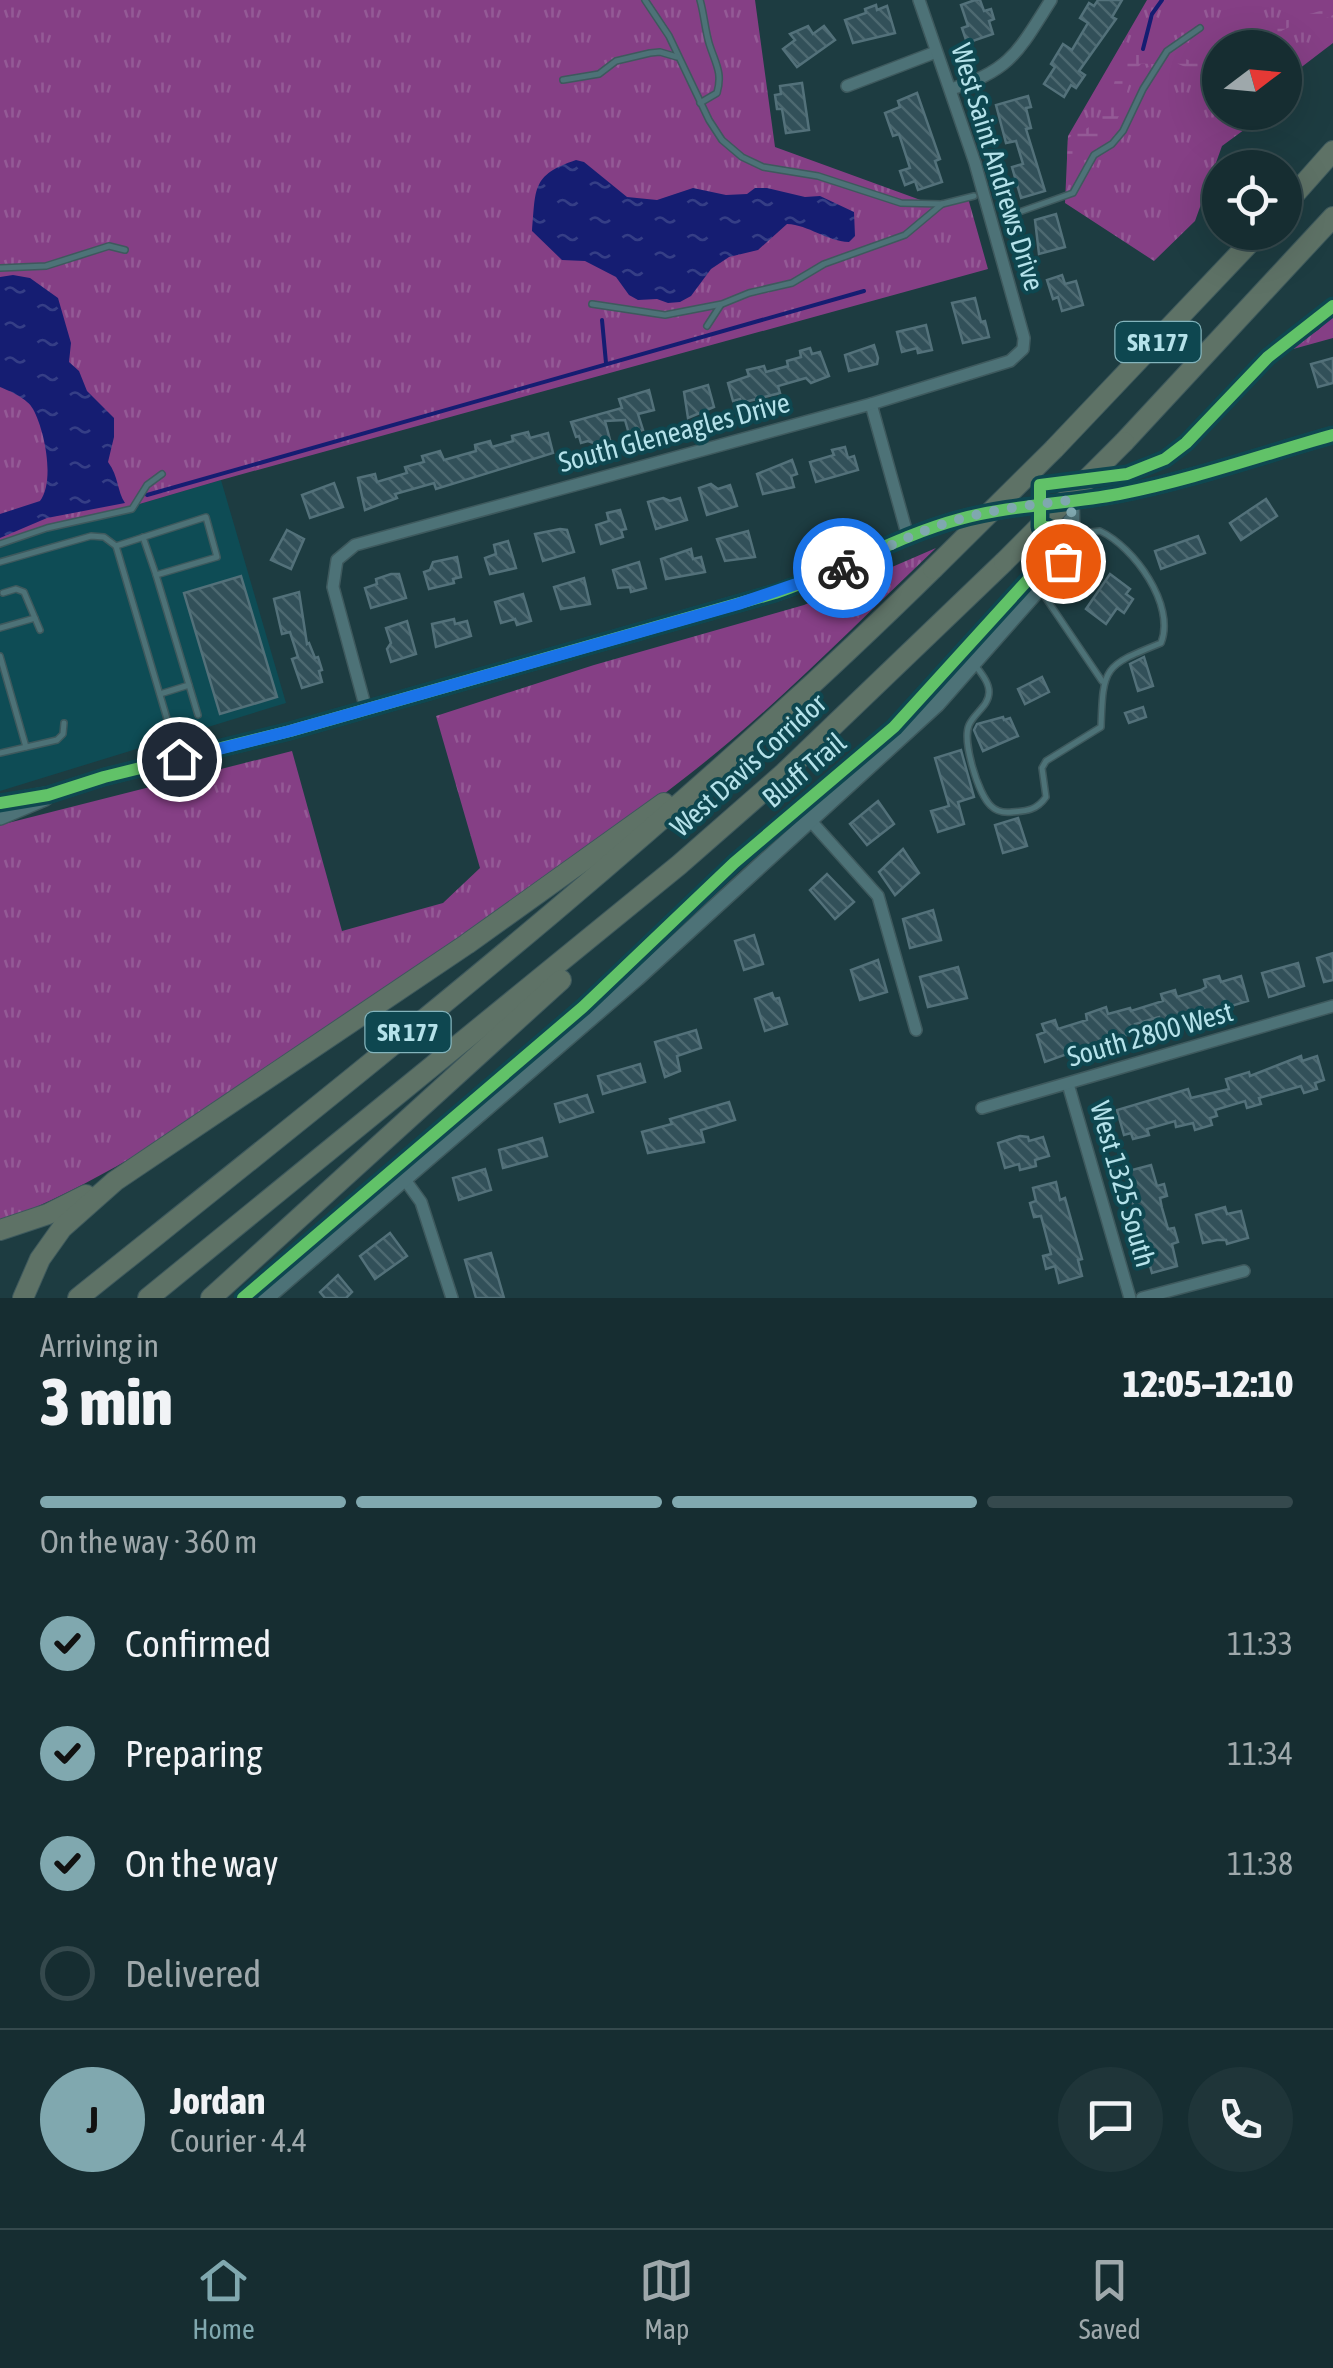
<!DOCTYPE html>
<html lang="en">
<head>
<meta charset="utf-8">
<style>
	:root { --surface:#162d31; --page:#1f3539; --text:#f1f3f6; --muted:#9ea8ab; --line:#35494d; --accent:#80a8af }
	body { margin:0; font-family:"Asap Condensed",sans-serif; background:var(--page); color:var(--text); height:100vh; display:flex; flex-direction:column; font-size:38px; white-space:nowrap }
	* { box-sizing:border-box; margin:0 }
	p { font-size:32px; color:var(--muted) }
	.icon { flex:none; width:55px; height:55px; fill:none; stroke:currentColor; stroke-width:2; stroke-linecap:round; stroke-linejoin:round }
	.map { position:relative; height:1298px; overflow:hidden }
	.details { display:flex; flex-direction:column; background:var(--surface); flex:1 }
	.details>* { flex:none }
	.needle { width:65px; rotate:74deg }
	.controls { position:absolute; left:1202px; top:30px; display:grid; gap:20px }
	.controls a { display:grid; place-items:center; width:100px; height:100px; border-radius:50%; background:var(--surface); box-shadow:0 10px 40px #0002,0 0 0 2px var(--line); font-size:50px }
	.pin { position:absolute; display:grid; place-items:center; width:85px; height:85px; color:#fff; margin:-42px; border:5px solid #fff; border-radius:50%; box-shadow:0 2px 10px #0007 }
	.courier { position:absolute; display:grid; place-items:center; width:100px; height:100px; margin:-50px; border:8px solid #1a73e8; border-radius:50%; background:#fff; color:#222; box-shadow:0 2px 12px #0007 }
	.head em { font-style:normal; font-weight:800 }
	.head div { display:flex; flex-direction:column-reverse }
	.head { display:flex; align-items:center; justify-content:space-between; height:170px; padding:0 40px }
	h1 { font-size:65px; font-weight:800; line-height:75px }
	.bar { display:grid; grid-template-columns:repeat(4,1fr); gap:15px 10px; align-content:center; height:120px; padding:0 40px }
	.bar i { height:12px; border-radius:8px; background:var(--line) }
	.bar .current { background:var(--accent) }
	.bar p { grid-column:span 4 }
	.line { display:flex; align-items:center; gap:25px; padding:0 40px; border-top:2px solid var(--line) }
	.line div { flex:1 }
	.round { display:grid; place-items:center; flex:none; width:105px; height:105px; border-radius:52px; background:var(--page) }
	ol { padding:0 40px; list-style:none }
	li { display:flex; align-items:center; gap:30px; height:110px }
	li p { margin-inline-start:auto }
	li .icon { padding:10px; border-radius:50%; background:var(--accent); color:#111; stroke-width:4 }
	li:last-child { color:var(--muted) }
	li i { width:55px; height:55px; border:5px solid var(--line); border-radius:50% }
	.tabs { display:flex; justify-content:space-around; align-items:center; height:140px; border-top:2px solid var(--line); background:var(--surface); font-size:28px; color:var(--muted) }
	.tabs a { display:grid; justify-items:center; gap:5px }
	.tabs .current { color:var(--accent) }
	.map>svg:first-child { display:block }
	.built { fill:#0e4c55 }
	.grass { fill:url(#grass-tufts) }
	.wetland { fill:url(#wetland-marsh) }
	.water { fill:url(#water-ripples) }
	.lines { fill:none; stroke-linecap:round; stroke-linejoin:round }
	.stream { stroke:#151d72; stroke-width:4 }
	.building { fill:url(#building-back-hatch); stroke:#53717a; stroke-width:2.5 }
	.lane-casing { stroke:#3e595d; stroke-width:8 }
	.street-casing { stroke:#3e595d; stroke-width:14 }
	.secondary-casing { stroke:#3e595d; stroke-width:18 }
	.highway-casing { stroke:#3e595d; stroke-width:22 }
	.lane { stroke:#4d7277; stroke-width:5 }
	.street { stroke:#4d7277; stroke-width:11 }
	.secondary { stroke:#4d7277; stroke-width:15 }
	.highway { stroke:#5e7266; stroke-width:20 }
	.highway-bridge-casing { stroke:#3e595d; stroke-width:22; stroke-linecap:butt }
	.highway-bridge { stroke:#5e7266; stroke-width:20 }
	.cycleway-casing { stroke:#0e4750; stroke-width:19 }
	.cycleway { stroke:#61c268; stroke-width:12 }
	.done { stroke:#80a8af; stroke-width:10; stroke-dasharray:0 18 }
	.route { stroke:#1a73e8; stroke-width:12 }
	.labels { text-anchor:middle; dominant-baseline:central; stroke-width:8; stroke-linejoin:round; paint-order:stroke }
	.shield { fill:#0e4750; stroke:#83b4bc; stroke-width:2.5 }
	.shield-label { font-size:25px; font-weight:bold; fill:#b5e2ea }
	.street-label { font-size:28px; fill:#b5e2ea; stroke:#0e4750 }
</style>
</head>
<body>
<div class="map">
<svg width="1333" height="1298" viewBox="0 0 1333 1298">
	<defs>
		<pattern id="grass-tufts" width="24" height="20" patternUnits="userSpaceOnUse" patternTransform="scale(2.5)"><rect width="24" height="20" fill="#853f85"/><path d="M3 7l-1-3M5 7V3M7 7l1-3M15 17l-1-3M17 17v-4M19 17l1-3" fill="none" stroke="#945a96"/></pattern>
		<pattern id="wetland-marsh" width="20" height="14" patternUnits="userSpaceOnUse" patternTransform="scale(2.5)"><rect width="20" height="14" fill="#853f85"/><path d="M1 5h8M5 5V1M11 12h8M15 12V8" fill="none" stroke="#945a96"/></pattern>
		<pattern id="water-ripples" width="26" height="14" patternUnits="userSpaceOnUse" patternTransform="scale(2.5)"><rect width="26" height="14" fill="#151d72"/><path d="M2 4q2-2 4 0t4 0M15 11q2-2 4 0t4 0" fill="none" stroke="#353e86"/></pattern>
		<pattern id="building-back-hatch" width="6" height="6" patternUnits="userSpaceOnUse" patternTransform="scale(2.5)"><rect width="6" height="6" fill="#325059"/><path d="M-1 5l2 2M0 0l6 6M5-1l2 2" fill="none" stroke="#4d6971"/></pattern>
	</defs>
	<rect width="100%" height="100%" fill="#1d3c41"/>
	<path class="built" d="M221 480 286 703 0 791V545Z"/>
	<g class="grass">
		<path d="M0 0H755L775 147 926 202 968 198 988 269 221 480 0 545Z"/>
		<path d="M1147 0H1333V43L1295 72 1285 86V48H1220V112L1267 113 1222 146 1195 221 1154 261 1065 203 1068 136Z"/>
		<path d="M1333 315V338L1286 351 1318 330Z"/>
		<path d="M936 548C856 624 778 705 691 773 578 862 456 940 337 1021 229 1095 123 1175 0 1222V825L292 751 342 931 443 903 480 868 436 716 594 665 804 605Z"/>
	</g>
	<g class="wetland">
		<path d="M1333 6V15C1309 28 1282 18 1268 47H1256C1282 10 1297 22 1333 6Z"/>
		<path d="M1143 49 1155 55V64H1141C1126 78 1128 100 1118 118 1108 137 1085 149 1067 161L1068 138C1077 133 1090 128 1097 121 1115 103 1112 73 1126 52Z"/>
		<path d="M1177 56 1220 71V88L1201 74 1174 62Z"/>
	</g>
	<g class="water">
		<path d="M576 160 584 162 627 197 657 200 693 188 726 195 747 194 755 188H767L805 197 820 196 854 212 855 236 849 242C826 241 809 225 787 224L758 250 729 257 711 269 691 296 680 302 668 303 657 299 638 300 629 295 616 277 585 261 562 260 532 231C536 189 531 175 576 160Z"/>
		<path d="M13 275 30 278 58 298 71 343 69 362 79 371 87 391 114 418V437L108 462C119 477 117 491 125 503L47 518 0 538V514L40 501C55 481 45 431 33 409 28 399 10 391 0 387V277Z"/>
	</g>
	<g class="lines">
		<g class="stream">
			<path d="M1143 49 1152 14 1162 0"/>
			<path d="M602 320 606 363"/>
			<path d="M147 495 864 291"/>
		</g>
	</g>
	<g class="building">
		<path d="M975 0H980L984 11 991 9 994 19 989 21 993 34 967 43 962 28 968 26 961 5Z"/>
		<path d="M1098 0H1122L1112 17 1116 19 1079 71 1085 75 1076 88 1071 85 1064 97 1044 84 1055 67 1051 64 1063 44 1072 50 1088 23 1080 18 1089 3 1094 6Z"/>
		<path d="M876 5 877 10 887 6 895 33 853 43 845 20 866 13 865 9Z"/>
		<path d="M808 26 813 34 824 26 835 40 797 67 783 49 795 40 790 34Z"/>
		<path d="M802 83 809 130 786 133 782 109H777L775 95 781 94 780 86Z"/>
		<path d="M917 93 940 159 935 161 942 182 918 190 915 181 905 185 900 171 910 168 899 134 893 136 885 113 900 107 898 101Z"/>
		<path d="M1028 96 1031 107 1026 108 1031 128 1026 129 1045 191 1021 198 1012 167 1023 164 1016 141 1006 143 996 105Z"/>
		<path d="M1056 214 1065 247 1039 254 1035 220Z"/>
		<path d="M1062 275 1065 284 1076 281 1083 305 1062 311 1058 297 1053 299 1047 280Z"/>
		<path d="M975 298 981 322 985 321 989 337 963 343 952 303Z"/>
		<path d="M926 325 932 350 918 353 917 348 902 352 897 332Z"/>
		<path d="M874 345 878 358 877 364 849 371 845 355Z"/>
		<path d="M810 348 812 354 820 352 829 376 811 383 806 378 778 386 780 393 741 403 740 399 733 401 728 383 749 376 747 370 764 366 766 372 788 366 787 361 801 357 800 351Z"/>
		<path d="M1333 358V383L1318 387 1311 364Z"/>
		<path d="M708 385 714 407 688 418 684 392Z"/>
		<path d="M649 390 654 410 638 414 643 430 629 434 625 420 605 421 610 440 596 444 588 441 581 443 579 436 576 437 571 422 622 408 619 399Z"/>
		<path d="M528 432 530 438 548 433 553 453 436 489 434 483 395 494 397 498 365 510 358 478 375 474 377 482 407 473 405 467 424 462 422 456 440 451 444 460 476 451 475 445 490 441 492 447 513 441 512 436Z"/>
		<path d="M845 447 848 458 854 456 858 470 816 482 810 462 834 455 832 450Z"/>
		<path d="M792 460 797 474 791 476 794 487 763 494 757 474Z"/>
		<path d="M334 483 343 507 310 518 302 495Z"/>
		<path d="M711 484 718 489 730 485 737 506 707 515 699 488Z"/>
		<path d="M663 498 670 501 680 498 687 520 656 529 648 502Z"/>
		<path d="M1266 499 1277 516 1241 540 1230 523Z"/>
		<path d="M620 510 626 529 621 530 623 537 601 544 596 525 609 521 607 513Z"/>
		<path d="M560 529 567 530 574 552 543 561 535 534Z"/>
		<path d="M287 530 304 539 291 569 271 560Z"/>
		<path d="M748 531 755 557 725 561 717 539Z"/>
		<path d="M1198 536 1205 553 1161 569 1155 551Z"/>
		<path d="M508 541 516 568 490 574 485 558 496 554 494 545Z"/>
		<path d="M691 549 693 559 701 557 705 572 666 579 661 559Z"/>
		<path d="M457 557 461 577 453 579 454 583 429 589 424 572 430 570 433 562Z"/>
		<path d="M639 562 646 588 631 592 630 587 618 588 613 570Z"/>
		<path d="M391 574H399L406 598 371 608 365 588 377 584 376 579Z"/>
		<path d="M1110 574 1130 589 1126 594 1133 599 1124 613 1117 608 1106 624 1086 609Z"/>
		<path d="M241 576 277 697 220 714 184 593Z"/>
		<path d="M584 578 590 604 561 609 554 587Z"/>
		<path d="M299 592 307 644 309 643 315 658 318 657 322 670 319 671 322 682 302 688 292 659 298 657 290 632 282 634 274 599Z"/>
		<path d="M523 594 531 621 517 625 515 619 501 623 495 602Z"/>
		<path d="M454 619 455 624 467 621 471 636 436 647 432 624Z"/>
		<path d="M407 621 416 654 391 662 387 649 391 643 386 628Z"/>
		<path d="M1144 657 1153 686 1138 691 1130 664Z"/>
		<path d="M1042 677 1049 692 1025 704 1018 689Z"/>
		<path d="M1143 707 1146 717 1129 723 1125 713Z"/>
		<path d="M1003 717 1004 720 1010 718 1018 736 983 751 974 730 977 724Z"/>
		<path d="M961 750 974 797 958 802 964 824 938 832 931 811 949 806 935 758Z"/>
		<path d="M878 801 894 824 867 845 850 824Z"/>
		<path d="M1018 818 1027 846 1003 853 995 825Z"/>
		<path d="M903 849 919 873 895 895 879 872Z"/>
		<path d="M827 874 854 902 835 919 810 890Z"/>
		<path d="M933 910 941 940 910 948 903 919Z"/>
		<path d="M754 935 763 964 744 970 735 941Z"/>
		<path d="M1333 953V980L1324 982 1317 958Z"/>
		<path d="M878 960 887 992 860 1000 851 970Z"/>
		<path d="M1298 963 1304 986 1269 997 1262 973Z"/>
		<path d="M958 967 967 998 928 1007 920 977Z"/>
		<path d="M1219 976 1221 982 1241 976 1248 1001 1231 1006 1232 1009 1162 1029 1159 1017 1135 1024 1137 1032 1117 1038V1041L1096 1048 1095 1044 1045 1062 1037 1035 1045 1032 1042 1024 1055 1020 1058 1029 1087 1020 1086 1014 1106 1007 1108 1014 1130 1008 1131 1011 1163 1001 1161 994 1175 990 1177 997 1201 990 1206 987 1204 980Z"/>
		<path d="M772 993 774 999 779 998 787 1024 765 1031 755 999Z"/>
		<path d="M696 1030 701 1048 677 1056 680 1071 665 1077 655 1042Z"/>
		<path d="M1301 1056 1302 1061 1317 1056 1324 1080 1315 1083 1317 1089 1304 1093 1301 1086 1259 1098 1261 1104 1247 1108 1245 1101 1215 1110 1217 1116 1210 1118 1212 1125 1195 1130 1193 1123 1176 1127 1175 1121 1147 1129 1149 1135 1133 1139 1131 1133 1124 1135 1117 1110 1188 1089 1191 1098 1229 1089 1226 1079 1249 1072 1250 1076Z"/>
		<path d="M640 1064 645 1082 603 1094 598 1076Z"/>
		<path d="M587 1095 593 1112 560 1122 555 1104Z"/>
		<path d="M729 1102 735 1120 701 1130 704 1142 648 1153 642 1132 672 1124 670 1119Z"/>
		<path d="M1020 1136 1028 1137 1029 1141 1043 1137 1049 1156 1035 1160 1036 1166 1020 1170 1019 1164 1005 1168 998 1143Z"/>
		<path d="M542 1138 547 1156 503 1168 499 1150Z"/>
		<path d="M1151 1165 1157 1186 1164 1184 1167 1196 1160 1198 1162 1208 1168 1229 1174 1228 1178 1242 1172 1244 1177 1266 1152 1273 1129 1190 1134 1189 1128 1171Z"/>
		<path d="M485 1169 491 1190 459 1200 453 1178Z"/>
		<path d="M1056 1182 1060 1200 1065 1198 1082 1259 1078 1260 1082 1276 1059 1283 1055 1266 1046 1269 1043 1256 1051 1254 1041 1216 1034 1217 1030 1203 1036 1201 1033 1188Z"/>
		<path d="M1225 1207 1227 1214 1241 1211 1248 1238 1227 1244 1226 1240H1217L1203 1243 1196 1215Z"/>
		<path d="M390 1233 407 1256 375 1279 360 1256Z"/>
		<path d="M491 1253 504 1298H476L465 1260Z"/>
		<path d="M338 1275 352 1292 346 1298H325L320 1292Z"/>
	</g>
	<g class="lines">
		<defs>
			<g id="lane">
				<path d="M645 0 669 36 709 120 722 140 742 157 763 167 818 176 901 203 942 204 974 196"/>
				<path d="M700 0C704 14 705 29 709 43 715 63 723 72 717 93L700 103"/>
				<path d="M563 80 599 74 616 61 650 53 660 52 677 57"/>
				<path d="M1005 217 1073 193 1094 155 1112 144 1123 131 1143 89 1167 51 1200 28"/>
				<path d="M0 268 46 266 109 246 125 250"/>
				<path d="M592 304 665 315 722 304 749 293 792 283 824 264 905 235 942 204"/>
				<path d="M707 326 720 306"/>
				<path d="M143 537 156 575"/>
				<path d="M0 544 47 528 132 509 147 485 162 474"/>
				<path d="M0 562 91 536 104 537 116 546"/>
				<path d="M1041 591 1102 681"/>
				<path d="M3 593 16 589 24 592 40 630"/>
				<path d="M0 628 35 618"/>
				<path d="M0 656 26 747"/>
				<path d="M975 665C981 673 989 682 989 692 989 706 974 713 969 725 962 741 978 794 991 806 996 811 1004 813 1012 812 1027 811 1037 810 1046 797L1042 768 1046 761 1101 727C1103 666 1104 666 1161 643 1176 605 1134 547 1100 531L1073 534"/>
				<path d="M160 694 189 685"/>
				<path d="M0 753 57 740 63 734 64 723"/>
				<path d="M178 756 116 546 206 517 217 557 156 575 198 715"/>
			</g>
			<g id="street">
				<path d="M847 86 936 52"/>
				<path d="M951 89C1011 71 1019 50 1051 0"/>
				<path d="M871 404 908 537"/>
				<path d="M366 709 333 587 337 560 355 545 871 404 1010 361 1023 349 1024 338 975 163 919 0"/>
				<path d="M809 819 878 896 916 1030"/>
				<path d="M1068 1084 1130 1298"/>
				<path d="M982 1108 1333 1006"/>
				<path d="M403 1177 421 1202 452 1298"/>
				<path d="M1142 1298 1244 1271"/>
			</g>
			<g id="secondary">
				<path d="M0 803 48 795 104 777 290 731 775 593C838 572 896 536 960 519 1012 505 1066 504 1119 494 1191 480 1262 455 1333 435"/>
				<path d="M0 817 45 798"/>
				<path d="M266 1298 637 978 937 704 1063 561 1072 536 1071 500"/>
			</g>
			<g id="highway">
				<path d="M1285 205 1333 151"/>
				<path d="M1124 442 1333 217"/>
				<path d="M1054 449 1260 232"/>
				<path d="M0 1230 48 1214 86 1195"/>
				<path d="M23 1298 40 1259 62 1228 115 1181 467 944 664 803"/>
				<path d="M78 1298C370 1064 666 832 933 569"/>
				<path d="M148 1298 679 865 784 773 1004 562"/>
				<path d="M211 1298 561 980"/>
			</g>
		</defs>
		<use href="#lane" class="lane-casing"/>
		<use href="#street" class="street-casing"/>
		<use href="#secondary" class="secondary-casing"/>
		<use href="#highway" class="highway-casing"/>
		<use href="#lane" class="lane"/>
		<use href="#street" class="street"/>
		<use href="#secondary" class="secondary"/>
		<use href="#highway" class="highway"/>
		<defs>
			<g id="highway-bridge">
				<path d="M1004 562 1124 442"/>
				<path d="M933 569 1054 449"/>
			</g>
		</defs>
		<use href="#highway-bridge" class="highway-bridge-casing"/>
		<use href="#highway-bridge" class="highway-bridge"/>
		<defs>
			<g id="cycleway">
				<path d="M0 803 48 795 104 777 290 731 775 593C838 572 896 536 960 519 1012 505 1066 504 1119 494 1191 480 1262 455 1333 435"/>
				<path d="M243 1298 583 1007 734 863 894 727 1056 549 1055 533 1047 527H1040V485L1127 474 1165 459 1186 443 1268 357 1333 306"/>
			</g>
		</defs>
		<use href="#cycleway" class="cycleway-casing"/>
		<use href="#cycleway" class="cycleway"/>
	</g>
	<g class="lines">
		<path class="done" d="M843 568C880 551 915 532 953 521 992 509 1032 505 1071 500L1072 536 1063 561"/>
		<path class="route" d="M179 759 290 731 738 604 843 568"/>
	</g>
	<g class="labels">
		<g class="shield">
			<rect x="1115.5" y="322" width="85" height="40" rx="8"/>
			<rect x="365.5" y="1012" width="85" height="40" rx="8"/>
		</g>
		<g class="shield-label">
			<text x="1158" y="342">SR 177</text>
			<text x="408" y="1032">SR 177</text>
		</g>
		<g class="street-label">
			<text transform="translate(998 167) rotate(73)">West Saint Andrews Drive</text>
			<text transform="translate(674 432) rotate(-15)">South Gleneagles Drive</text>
			<text transform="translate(748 765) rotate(-42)">West Davis Corridor</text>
			<text transform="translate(804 770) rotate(-40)">Bluff Trail</text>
			<text transform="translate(1150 1034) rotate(-16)">South 2800 West</text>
			<text transform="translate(1123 1184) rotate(74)">West 1325 South</text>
		</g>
	</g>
</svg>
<div class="controls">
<a><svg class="needle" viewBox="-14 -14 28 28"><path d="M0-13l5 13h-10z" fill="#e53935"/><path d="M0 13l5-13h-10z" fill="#9ea8ab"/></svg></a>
<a><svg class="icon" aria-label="locate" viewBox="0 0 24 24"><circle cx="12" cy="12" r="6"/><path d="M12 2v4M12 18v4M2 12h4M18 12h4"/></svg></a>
</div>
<div class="pin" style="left:1063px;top:561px;background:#ea580c"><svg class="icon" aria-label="bag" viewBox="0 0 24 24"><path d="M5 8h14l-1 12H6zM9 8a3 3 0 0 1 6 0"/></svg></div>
<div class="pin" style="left:179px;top:759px;background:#1f2937"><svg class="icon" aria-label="home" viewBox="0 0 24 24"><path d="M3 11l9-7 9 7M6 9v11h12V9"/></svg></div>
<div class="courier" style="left:843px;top:568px"><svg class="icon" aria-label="bike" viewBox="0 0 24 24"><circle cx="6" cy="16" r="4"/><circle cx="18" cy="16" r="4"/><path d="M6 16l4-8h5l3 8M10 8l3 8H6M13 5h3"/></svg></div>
</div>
<section class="details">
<div class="head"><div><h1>3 min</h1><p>Arriving in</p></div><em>12:05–12:10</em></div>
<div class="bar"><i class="current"></i><i class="current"></i><i class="current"></i><i></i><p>On the way · 360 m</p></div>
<ol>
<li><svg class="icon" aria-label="check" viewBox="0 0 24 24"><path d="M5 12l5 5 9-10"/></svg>Confirmed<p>11:33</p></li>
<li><svg class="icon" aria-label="check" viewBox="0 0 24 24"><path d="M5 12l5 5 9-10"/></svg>Preparing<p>11:34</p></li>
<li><svg class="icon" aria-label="check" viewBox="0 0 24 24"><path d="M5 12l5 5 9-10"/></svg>On the way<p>11:38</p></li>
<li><i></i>Delivered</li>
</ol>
<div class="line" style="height:180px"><b class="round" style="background:var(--accent);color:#111">J</b><div><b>Jordan</b><p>Courier · 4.4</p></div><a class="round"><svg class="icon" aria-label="chat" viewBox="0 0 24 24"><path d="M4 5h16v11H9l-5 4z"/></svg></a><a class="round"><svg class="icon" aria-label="phone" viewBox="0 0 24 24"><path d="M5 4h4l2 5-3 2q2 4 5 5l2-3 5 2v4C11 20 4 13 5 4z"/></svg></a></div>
</section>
<nav class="tabs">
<a class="current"><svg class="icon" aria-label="home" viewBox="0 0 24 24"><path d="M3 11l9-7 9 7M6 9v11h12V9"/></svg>Home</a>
<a><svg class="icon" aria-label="map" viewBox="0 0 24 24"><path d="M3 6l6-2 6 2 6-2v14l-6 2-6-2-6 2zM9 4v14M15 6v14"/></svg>Map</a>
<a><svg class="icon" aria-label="saved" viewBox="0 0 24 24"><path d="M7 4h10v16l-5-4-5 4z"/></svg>Saved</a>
</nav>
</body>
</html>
